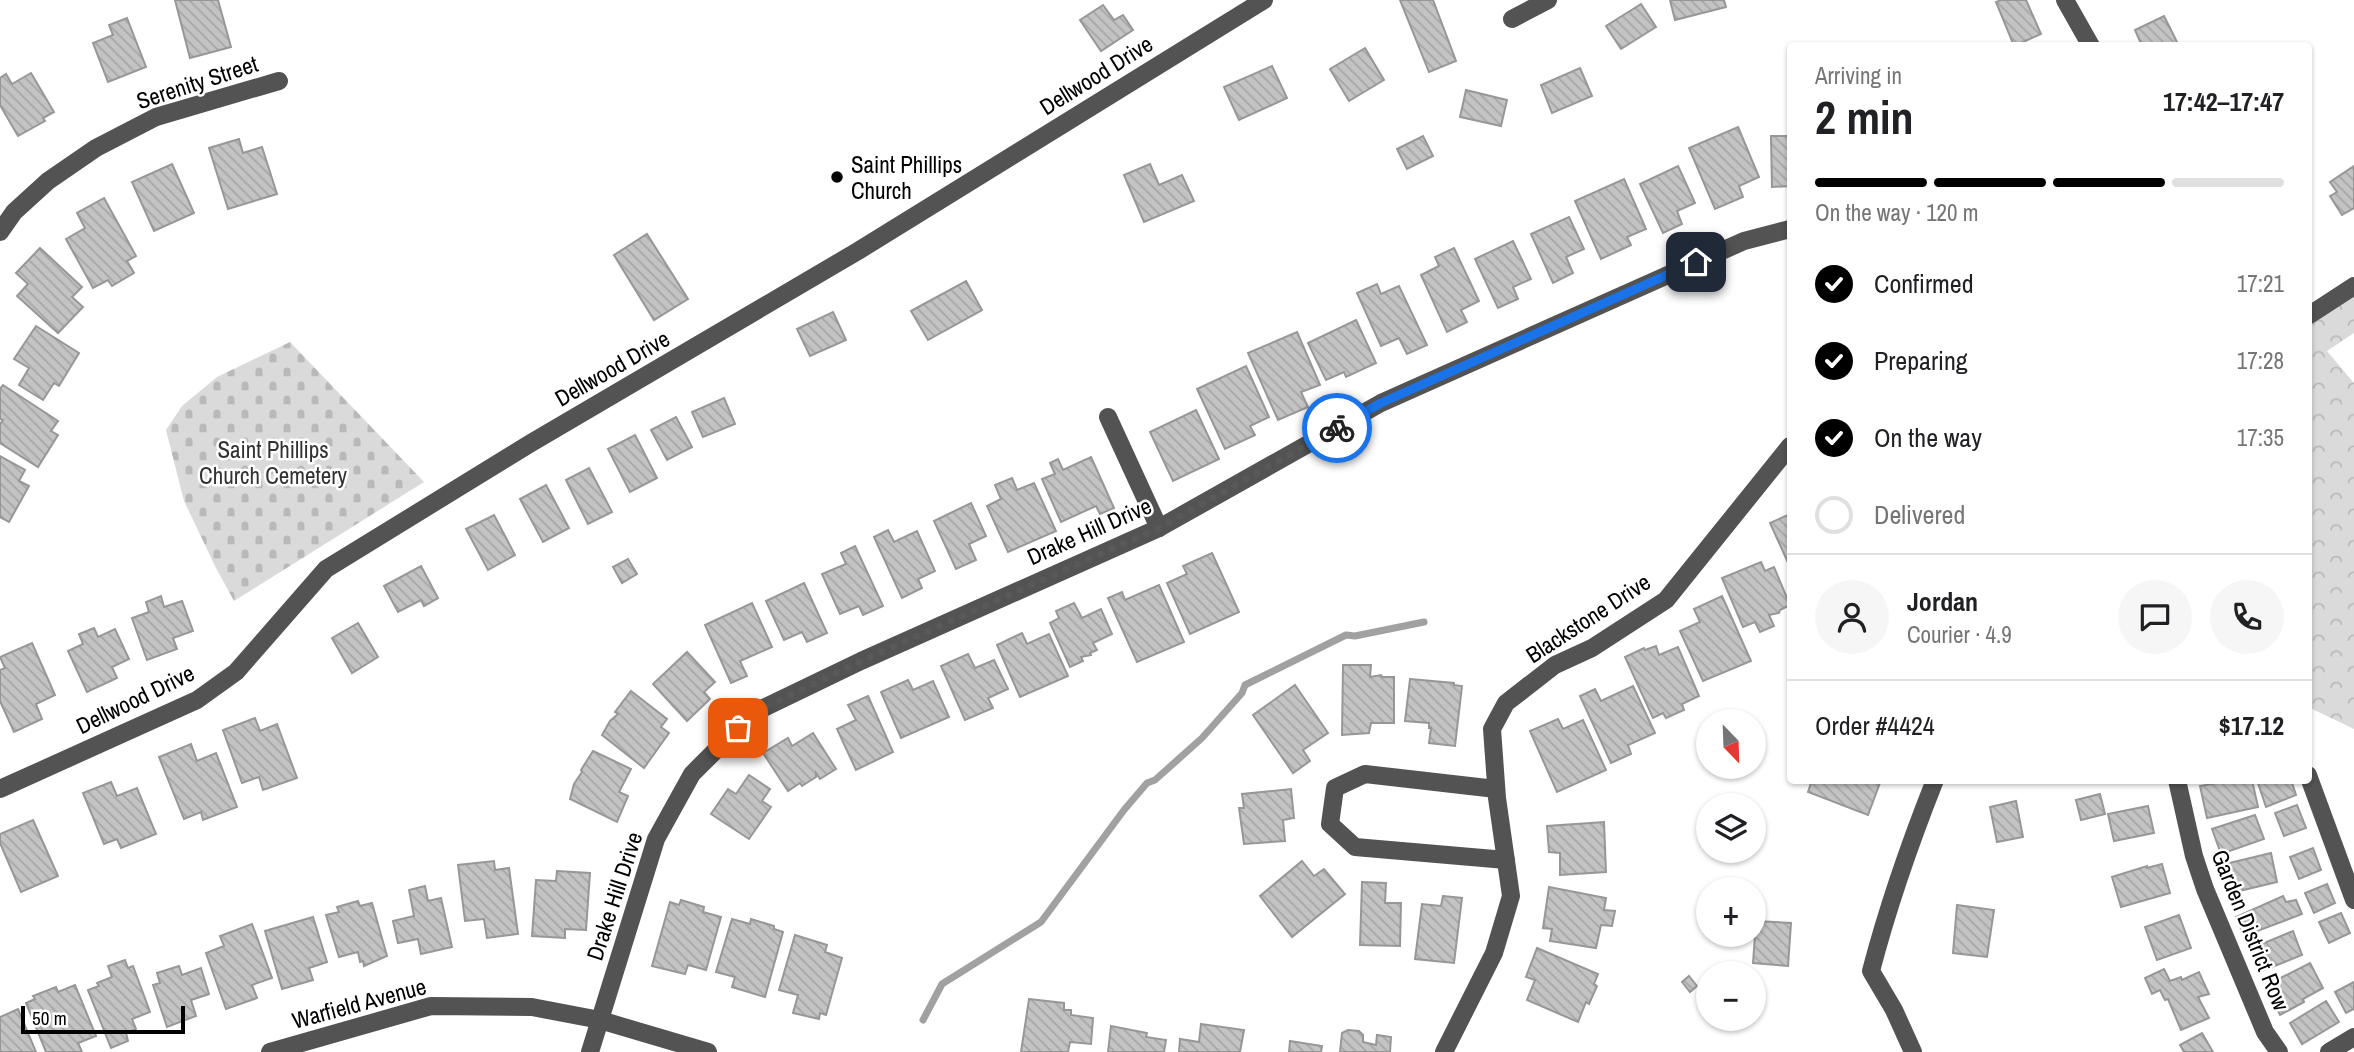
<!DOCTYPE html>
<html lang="en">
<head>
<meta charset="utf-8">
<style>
	:root { --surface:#fff; --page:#f6f6f6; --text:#202124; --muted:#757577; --line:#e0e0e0; --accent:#000 }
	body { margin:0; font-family:"Archivo Narrow",sans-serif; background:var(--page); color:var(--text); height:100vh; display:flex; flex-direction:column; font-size:26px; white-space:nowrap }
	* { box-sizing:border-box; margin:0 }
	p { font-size:23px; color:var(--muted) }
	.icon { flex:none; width:38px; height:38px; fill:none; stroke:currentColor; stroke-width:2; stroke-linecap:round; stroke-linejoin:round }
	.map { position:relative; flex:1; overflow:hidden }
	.drawer { position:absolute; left:1787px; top:42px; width:525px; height:742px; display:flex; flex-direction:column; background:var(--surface); border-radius:7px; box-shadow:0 2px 5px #0004 }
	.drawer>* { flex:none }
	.needle { width:46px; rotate:157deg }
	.controls { position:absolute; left:1696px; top:709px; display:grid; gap:14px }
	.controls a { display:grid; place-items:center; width:70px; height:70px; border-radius:50%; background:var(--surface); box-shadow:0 2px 5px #0004; font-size:35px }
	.scale { position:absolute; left:21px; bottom:18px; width:164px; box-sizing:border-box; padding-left:7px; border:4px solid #000; border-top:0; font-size:19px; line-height:24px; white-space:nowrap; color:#000; -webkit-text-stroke:5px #fff; paint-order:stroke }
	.pin { position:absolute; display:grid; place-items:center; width:60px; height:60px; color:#fff; margin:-30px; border-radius:14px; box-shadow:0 4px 10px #0006 }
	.courier { position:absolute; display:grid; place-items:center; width:70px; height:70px; margin:-35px; border:5px solid #1a73e8; border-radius:50%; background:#fff; color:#222; box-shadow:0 2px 9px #0007 }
	.headline em { font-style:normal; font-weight:800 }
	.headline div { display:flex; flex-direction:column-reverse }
	.headline { display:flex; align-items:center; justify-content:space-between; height:119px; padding:0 28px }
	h1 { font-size:46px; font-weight:800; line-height:52px }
	.bar { display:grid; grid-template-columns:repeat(4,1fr); gap:10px 7px; align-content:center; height:84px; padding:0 28px }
	.bar i { height:9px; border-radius:5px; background:var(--line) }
	.bar .active { background:var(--accent) }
	.bar p { grid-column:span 4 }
	.line { display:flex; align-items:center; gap:18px; padding:0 28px; border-top:2px solid var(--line) }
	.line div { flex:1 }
	.round { display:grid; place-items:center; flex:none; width:74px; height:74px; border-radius:37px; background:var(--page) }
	ol { padding:0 28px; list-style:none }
	li { display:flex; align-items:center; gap:21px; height:77px }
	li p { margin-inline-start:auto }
	li .icon { padding:7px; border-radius:50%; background:var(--accent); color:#fff; stroke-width:4 }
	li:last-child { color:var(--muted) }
	li i { width:38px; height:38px; border:4px solid var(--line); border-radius:50% }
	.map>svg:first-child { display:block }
	.forest { fill:url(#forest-crowns) }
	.cemetery { fill:url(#cemetery-stones) }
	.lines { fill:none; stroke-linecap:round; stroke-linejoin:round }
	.stream { stroke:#a1a1a1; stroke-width:7 }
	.building { fill:url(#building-back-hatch); stroke:#979797; stroke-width:2 }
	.minor { stroke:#535353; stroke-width:18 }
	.done { stroke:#595959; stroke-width:7; stroke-dasharray:0 12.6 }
	.route { stroke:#1a73e8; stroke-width:9 }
	.poi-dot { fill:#000; stroke:#fff; stroke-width:2.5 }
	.labels { text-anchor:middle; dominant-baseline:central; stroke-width:5; stroke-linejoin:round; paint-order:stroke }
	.street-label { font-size:23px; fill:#000; stroke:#fff }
	.poi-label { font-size:23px; fill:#000; stroke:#fff; text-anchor:start }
	.park-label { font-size:23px; fill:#313131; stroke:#fff }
</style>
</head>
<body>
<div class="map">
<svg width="2354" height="1052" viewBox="0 0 2354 1052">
	<defs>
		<pattern id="forest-crowns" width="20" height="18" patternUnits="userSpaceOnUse" patternTransform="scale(1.75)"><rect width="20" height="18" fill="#dadada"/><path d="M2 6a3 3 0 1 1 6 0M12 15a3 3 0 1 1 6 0" fill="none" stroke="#b9b9b9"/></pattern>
		<pattern id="cemetery-stones" width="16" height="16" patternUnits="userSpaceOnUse" patternTransform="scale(1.75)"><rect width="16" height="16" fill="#dadada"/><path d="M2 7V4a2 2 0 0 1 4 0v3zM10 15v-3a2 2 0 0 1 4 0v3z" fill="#b9b9b9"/></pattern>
		<pattern id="building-back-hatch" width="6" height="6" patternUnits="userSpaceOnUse" patternTransform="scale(1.75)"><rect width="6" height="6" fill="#c3c3c3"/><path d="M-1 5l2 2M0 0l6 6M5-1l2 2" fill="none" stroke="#a6a6a6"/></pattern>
	</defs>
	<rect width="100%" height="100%" fill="#fff"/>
	<path class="forest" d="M2354 296V333L2327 351 2354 383V729L2308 707V327Z"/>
	<path class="cemetery" d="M290 342 424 482 234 601 215 566 184 501 166 430 182 406 217 377Z"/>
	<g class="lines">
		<path class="stream" d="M923 1020 942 984 1041 922 1124 810 1147 783 1155 780 1202 738 1242 693 1245 685 1346 635 1355 636 1424 622"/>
	</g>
	<g class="building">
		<path d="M175 0H218L231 47 190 58Z"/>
		<path d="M1400 0H1433L1456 61 1429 72Z"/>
		<path d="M1670 0H1724L1726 7 1675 20Z"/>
		<path d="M2001 0H2026L2041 34 2014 46 1996 2Z"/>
		<path d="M1641 4 1656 27 1621 49 1606 26Z"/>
		<path d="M1103 5 1114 20 1123 15 1133 30 1101 51 1080 20Z"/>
		<path d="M2164 16 2179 46H2142L2135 30Z"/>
		<path d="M127 18 146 67 108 82 93 43 113 35 109 25Z"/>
		<path d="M1365 48 1384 80 1349 101 1330 69Z"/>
		<path d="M1272 66 1287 98 1239 120 1224 87Z"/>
		<path d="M1580 68 1592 96 1552 113 1541 85Z"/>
		<path d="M31 73 54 112 43 118 45 121 18 136 0 105V78L6 74 12 84Z"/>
		<path d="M1466 90 1507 100 1501 126 1460 117Z"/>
		<path d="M1738 127 1759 177 1739 186 1743 197 1715 209 1689 148Z"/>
		<path d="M1423 136 1433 156 1407 169 1397 149Z"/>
		<path d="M1771 136H1790V186L1772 187Z"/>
		<path d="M239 139 243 153 262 147 277 194 228 209 209 148Z"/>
		<path d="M172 164 194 213 154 231 132 182Z"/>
		<path d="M1150 164 1159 185 1182 175 1194 201 1144 222 1124 175Z"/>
		<path d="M1678 166 1695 203 1677 211 1682 224 1663 233 1640 184Z"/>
		<path d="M2354 166V208L2342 215 2330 196 2337 192 2330 182Z"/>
		<path d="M1624 179 1646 229 1627 237 1631 245 1601 259 1575 201Z"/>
		<path d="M104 198 136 256 127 261 134 273 112 286 108 280 93 288 66 239 85 228 77 213Z"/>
		<path d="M1569 217 1584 249 1566 257 1573 273 1553 283 1531 234Z"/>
		<path d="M647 234 688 299 654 320 614 255Z"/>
		<path d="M1513 241 1531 279 1513 287 1518 299 1498 308 1475 259Z"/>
		<path d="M40 248 82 287 72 297 83 307 58 333 17 296 28 284 16 273Z"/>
		<path d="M1454 248 1479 301 1461 310 1467 322 1447 332 1421 275 1439 266 1435 257Z"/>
		<path d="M966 281 982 310 928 340 911 311Z"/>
		<path d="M1377 284 1381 294 1399 286 1427 345 1407 354 1399 338 1381 346 1357 293Z"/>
		<path d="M833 312 846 340 810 356 797 329Z"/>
		<path d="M1356 320 1376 363 1346 377 1344 372 1326 380 1308 343Z"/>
		<path d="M36 326 79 353 59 386 54 383 43 400 19 385 29 368 14 359Z"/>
		<path d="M1297 332 1320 385 1301 392 1308 407 1278 420 1248 353Z"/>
		<path d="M1246 366 1269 417 1250 426 1255 435 1225 449 1197 389Z"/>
		<path d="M3 385 58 421 51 431 58 435 38 467 0 443V424L3 420 0 419V389Z"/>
		<path d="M724 398 735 424 703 437 692 412Z"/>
		<path d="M1196 410 1219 459 1173 481 1150 432Z"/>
		<path d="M676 417 692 447 667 460 651 430Z"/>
		<path d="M635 435 657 478 630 492 608 449Z"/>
		<path d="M0 456 25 470 19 481 29 486 9 522 0 517Z"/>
		<path d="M1091 457 1114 508 1100 514 1096 506 1061 522 1042 479 1055 474 1050 463 1058 459 1063 470Z"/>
		<path d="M589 468 612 512 588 524 566 480Z"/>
		<path d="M1012 478 1017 490 1034 483 1056 531 1008 552 987 506 1001 499 995 485Z"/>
		<path d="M546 485 569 528 543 542 520 499Z"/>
		<path d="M971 503 986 536 969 544 976 560 956 569 934 521Z"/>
		<path d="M1790 514V567L1770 523Z"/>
		<path d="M494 515 515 555 488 570 466 529Z"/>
		<path d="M888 530 894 542 917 531 935 571 918 579 922 588 902 598 874 537Z"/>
		<path d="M855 546 883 606 863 615 859 606 840 614 822 574 846 564 841 553Z"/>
		<path d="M1212 553 1239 612 1190 634 1167 583 1187 574 1183 566Z"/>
		<path d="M628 559 637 574 622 583 613 567Z"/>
		<path d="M1761 562 1765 571 1774 567 1790 605 1780 610 1779 613 1769 615 1774 626 1760 632 1755 622 1743 627 1722 578Z"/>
		<path d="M421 566 438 598 424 606 421 600 398 612 384 586Z"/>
		<path d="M804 583 827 633 807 642 802 632 784 640 766 601Z"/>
		<path d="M1159 585 1184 642 1137 662 1108 598 1122 592 1125 600Z"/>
		<path d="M161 596 164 607 182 601 193 631 173 638 177 649 147 660 132 618 149 612 146 602Z"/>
		<path d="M1722 596 1751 661 1703 681 1680 631 1700 622 1694 609Z"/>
		<path d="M752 603 772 647 740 661 747 676 731 683 705 625Z"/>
		<path d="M1074 603 1082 618 1101 609 1112 634 1093 643 1097 650 1090 653 1091 655 1081 657 1083 661 1070 667 1050 623 1059 618 1056 611Z"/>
		<path d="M358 623 378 657 352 673 332 638Z"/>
		<path d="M94 628 98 637 115 629 129 659 112 667 117 678 87 692 68 651 83 644 79 634Z"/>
		<path d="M1022 633 1027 644 1049 634 1068 676 1020 697 997 645Z"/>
		<path d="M32 643 55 695 36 704 42 719 14 732 0 701V670L5 668 0 657Z"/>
		<path d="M1656 646 1659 655 1678 647 1699 696 1682 704 1684 710 1666 718 1663 713 1653 718 1625 657 1644 648 1645 650Z"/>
		<path d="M687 652 715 682 704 692 710 699 687 721 653 684Z"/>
		<path d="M968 654 975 668 994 660 1008 689 988 698 993 708 965 720 941 666Z"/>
		<path d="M1343 665H1371L1370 677 1381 675 1382 677H1394V723H1371L1369 733 1342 735Z"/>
		<path d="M1410 679 1454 683V685L1462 686 1455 746 1429 743 1431 728H1429V723L1405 721Z"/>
		<path d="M908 680 913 690 933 681 949 717 901 738 881 692Z"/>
		<path d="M1295 685 1328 733 1303 750 1310 761 1293 773 1253 715Z"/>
		<path d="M1633 686 1655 733 1628 745 1631 754 1611 763 1580 696 1595 689 1601 701Z"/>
		<path d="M631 691 667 719 661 727 669 733 644 768 602 735 610 721 618 714 615 712Z"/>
		<path d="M868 696 893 752 856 770 837 729 856 720 848 705Z"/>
		<path d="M255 718 260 731 277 724 297 778 263 790 259 777 242 783 223 730Z"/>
		<path d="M1558 719 1563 729 1583 720 1606 770 1557 792 1530 731Z"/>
		<path d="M813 733 836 769 820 779 816 773V777L802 786 800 783 788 791 763 753 788 738 792 746Z"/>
		<path d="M191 744 197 761 216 753 237 807 203 820 201 812 184 819 159 757Z"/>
		<path d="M593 751 631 769 619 792 628 796 617 822 570 799 574 784 582 772 581 770Z"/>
		<path d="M749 775 770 789 762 801 771 807 749 839 711 814 728 789 736 794Z"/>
		<path d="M1812 780H1881L1868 815 1808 792Z"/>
		<path d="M2233 780H2252L2258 807 2207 818 2200 786Z"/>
		<path d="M2257 780H2291L2296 795 2266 807Z"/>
		<path d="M111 782 117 796 137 788 156 834 121 848 117 839 104 844 83 793Z"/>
		<path d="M1291 789 1294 818 1283 820 1285 841 1244 844 1239 808H1244L1242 794Z"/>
		<path d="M2100 794 2105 814 2081 820 2076 800Z"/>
		<path d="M2016 801 2023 837 1997 842 1990 807Z"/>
		<path d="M2297 805 2306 828 2284 836 2275 813Z"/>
		<path d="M2148 806 2154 833 2114 841 2108 814Z"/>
		<path d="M2255 815 2264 839 2221 854 2212 829Z"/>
		<path d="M33 820 58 876 21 892 0 843V834Z"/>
		<path d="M1604 822 1606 872 1560 875V853L1549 852 1547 826Z"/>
		<path d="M2313 848 2321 870 2299 879 2290 857Z"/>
		<path d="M2271 853 2277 882 2227 894 2221 865Z"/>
		<path d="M494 861 495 870 509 868 518 934 487 938 484 919 465 921 458 865Z"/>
		<path d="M1302 861 1314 876 1324 869 1345 894 1292 937 1260 896Z"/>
		<path d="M2162 864 2170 893 2121 907 2112 877 2147 866V868Z"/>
		<path d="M557 871 590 873 586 930 565 929V938L532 936 536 880 556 881Z"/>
		<path d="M1362 882 1386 883 1385 903H1401L1400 946 1360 945Z"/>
		<path d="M2327 884 2335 903 2314 913 2305 893Z"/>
		<path d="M425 886 428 901 441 898 452 947 421 954 418 939 398 943 393 921 414 916 409 890Z"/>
		<path d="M1549 887 1606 898 1604 910 1615 911 1612 926 1601 925 1596 948 1550 941 1552 929 1543 928Z"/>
		<path d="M1443 896 1462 898 1454 963 1415 959 1422 904 1441 906Z"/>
		<path d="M2283 896 2286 902 2296 900 2302 914 2244 936 2236 917Z"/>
		<path d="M681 900 704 907 703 912 721 917 706 970 688 965 685 974 652 966 670 902 679 905Z"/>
		<path d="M358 901 360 906 372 903 387 956 364 966 363 961 360 962 358 952 339 957 326 915 339 912 337 907Z"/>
		<path d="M1957 905 1994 910 1987 957 1953 953Z"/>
		<path d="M2341 913 2350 933 2329 943 2319 922Z"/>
		<path d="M2179 915 2191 948 2157 960 2145 927Z"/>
		<path d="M313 917 327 962 309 968 313 980 282 989 265 931Z"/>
		<path d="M732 919 750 924 751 919 774 926V929L783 932 765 997 732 987 735 977 716 972Z"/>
		<path d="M1756 921 1791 923 1788 966 1753 963Z"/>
		<path d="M252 924 272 978 252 985 257 998 226 1009 206 953 224 946 220 936Z"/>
		<path d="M2293 931 2302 955 2262 971 2252 948Z"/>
		<path d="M795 935 827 945 825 952 842 958 826 1015 820 1013 819 1019 793 1013 798 995 779 990Z"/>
		<path d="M1537 948 1598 974 1594 984 1597 986 1589 1004 1586 1002 1578 1022 1527 1000 1535 980 1526 977Z"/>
		<path d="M125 960 128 968 133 966 150 1012 132 1019 136 1029 126 1033 128 1041 111 1048 88 990 99 986 97 983 112 977 108 966Z"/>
		<path d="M2310 963 2323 988 2303 999 2304 1002 2280 1015 2265 986Z"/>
		<path d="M179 966 182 975 201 968 209 994 191 1000 196 1016 167 1027 153 985 160 983 157 973Z"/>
		<path d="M2164 969 2170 981 2181 977 2182 980 2199 972 2209 994 2198 997 2209 1018 2181 1030 2168 999 2165 1000 2160 990 2152 994 2145 978Z"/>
		<path d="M1689 976 1697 986 1690 992 1682 982Z"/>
		<path d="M2354 982V1009L2346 1013 2335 992Z"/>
		<path d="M75 985 96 1036 78 1043 82 1052H46L26 1003 35 999 33 996 56 987 58 992Z"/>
		<path d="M1029 999 1064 1003V1010H1071V1015L1093 1018 1091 1044 1070 1042 1068 1052H1021Z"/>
		<path d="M2326 1001 2339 1022 2302 1044 2290 1023Z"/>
		<path d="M18 1009 36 1052H0V1017Z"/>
		<path d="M1201 1024 1244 1030 1240 1052H1179L1180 1039 1199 1042Z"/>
		<path d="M1111 1026 1147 1033 1146 1037 1166 1040 1164 1052H1108Z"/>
		<path d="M1348 1030 1359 1031 1363 1035V1042L1376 1045 1377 1035 1391 1037 1390 1052H1340L1342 1033Z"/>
		<path d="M2202 1033 2213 1052H2184L2180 1045Z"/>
		<path d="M1290 1041 1322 1046 1321 1052H1289Z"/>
	</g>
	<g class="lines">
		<g class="minor">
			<path d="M2065 0 2091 46"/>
			<path d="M1512 19 1548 0"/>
			<path d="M0 232 14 212 48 181 96 148 156 117 279 81"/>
			<path d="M2308 316 2354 286"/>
			<path d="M1108 417 1159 528"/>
			<path d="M2308 775 2354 900"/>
			<path d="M2177 780 2194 856 2205 889 2265 1032 2279 1052"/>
			<path d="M0 789 197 700 236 672 326 569 531 443 858 251 1264 0"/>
			<path d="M1496 789 1365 774 1335 788 1330 824 1355 847 1506 860"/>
			<path d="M270 1052 431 1006 532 1007 600 1020 708 1052"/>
			<path d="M590 1052 656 839 692 774 753 713 861 661 1159 528 1381 403 1744 241 1790 229"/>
			<path d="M1444 1052 1494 953 1511 896 1497 798 1492 729 1506 703 1555 665 1592 648 1666 600 1790 446"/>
			<path d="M1913 1052 1894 1010 1871 971C1888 906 1910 843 1935 780"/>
			<path d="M2329 1052 2354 1037"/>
		</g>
	</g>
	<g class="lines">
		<path class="done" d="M738 728 754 713 861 661 1159 528 1337 428"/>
		<path class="route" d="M1337 428 1381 403 1696 262"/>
	</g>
	<circle class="poi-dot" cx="837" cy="177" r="7"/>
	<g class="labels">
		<g class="street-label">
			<text transform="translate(1096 75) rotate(-32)">Dellwood Drive</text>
			<text transform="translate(197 82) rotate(-18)">Serenity Street</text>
			<text transform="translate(612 368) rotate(-30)">Dellwood Drive</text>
			<text transform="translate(1089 531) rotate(-24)">Drake Hill Drive</text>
			<text transform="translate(1588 618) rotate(-33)">Blackstone Drive</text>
			<text transform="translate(135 699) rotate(-26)">Dellwood Drive</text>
			<text transform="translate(614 896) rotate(-72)">Drake Hill Drive</text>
			<text transform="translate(2251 930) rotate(68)">Garden District Row</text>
			<text transform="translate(359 1003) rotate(-15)">Warfield Avenue</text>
		</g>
		<g class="poi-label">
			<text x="851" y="164">Saint Phillips<tspan x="851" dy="26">Church</tspan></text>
		</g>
		<g class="park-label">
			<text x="273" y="449">Saint Phillips<tspan x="273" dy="26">Church Cemetery</tspan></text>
		</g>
	</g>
</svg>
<div class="controls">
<a><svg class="needle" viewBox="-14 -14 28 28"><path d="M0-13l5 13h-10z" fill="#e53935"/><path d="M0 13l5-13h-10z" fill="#757577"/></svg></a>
<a><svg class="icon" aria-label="layers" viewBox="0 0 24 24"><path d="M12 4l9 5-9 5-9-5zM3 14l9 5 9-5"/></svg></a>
<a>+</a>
<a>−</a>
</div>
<div class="scale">50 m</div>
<div class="pin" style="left:738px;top:728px;background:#ea580c"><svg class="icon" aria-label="bag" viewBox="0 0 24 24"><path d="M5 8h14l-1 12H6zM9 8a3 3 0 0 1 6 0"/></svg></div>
<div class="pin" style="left:1696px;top:262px;background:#1f2937"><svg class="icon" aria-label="home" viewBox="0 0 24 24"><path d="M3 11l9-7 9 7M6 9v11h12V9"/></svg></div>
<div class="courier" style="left:1337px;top:428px"><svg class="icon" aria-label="bike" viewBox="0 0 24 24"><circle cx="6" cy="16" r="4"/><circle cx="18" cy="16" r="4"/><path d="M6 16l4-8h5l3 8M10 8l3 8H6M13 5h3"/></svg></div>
<section class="drawer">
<div class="headline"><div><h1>2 min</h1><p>Arriving in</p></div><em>17:42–17:47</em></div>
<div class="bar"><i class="active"></i><i class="active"></i><i class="active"></i><i></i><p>On the way · 120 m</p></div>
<ol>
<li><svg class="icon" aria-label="check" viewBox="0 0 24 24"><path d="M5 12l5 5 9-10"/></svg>Confirmed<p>17:21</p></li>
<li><svg class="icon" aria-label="check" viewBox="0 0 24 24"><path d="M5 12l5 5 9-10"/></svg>Preparing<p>17:28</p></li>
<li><svg class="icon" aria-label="check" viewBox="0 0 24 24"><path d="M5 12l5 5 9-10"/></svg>On the way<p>17:35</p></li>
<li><i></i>Delivered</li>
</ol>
<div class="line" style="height:126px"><a class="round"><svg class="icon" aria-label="person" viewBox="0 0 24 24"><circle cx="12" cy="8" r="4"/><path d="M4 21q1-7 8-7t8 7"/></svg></a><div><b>Jordan</b><p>Courier · 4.9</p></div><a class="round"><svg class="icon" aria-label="chat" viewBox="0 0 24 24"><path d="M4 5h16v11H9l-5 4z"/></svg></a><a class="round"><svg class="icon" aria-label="phone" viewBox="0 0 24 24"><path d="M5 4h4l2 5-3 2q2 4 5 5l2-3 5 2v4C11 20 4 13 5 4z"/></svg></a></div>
<div class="line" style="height:91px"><div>Order #4424</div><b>$17.12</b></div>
</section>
</div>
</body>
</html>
